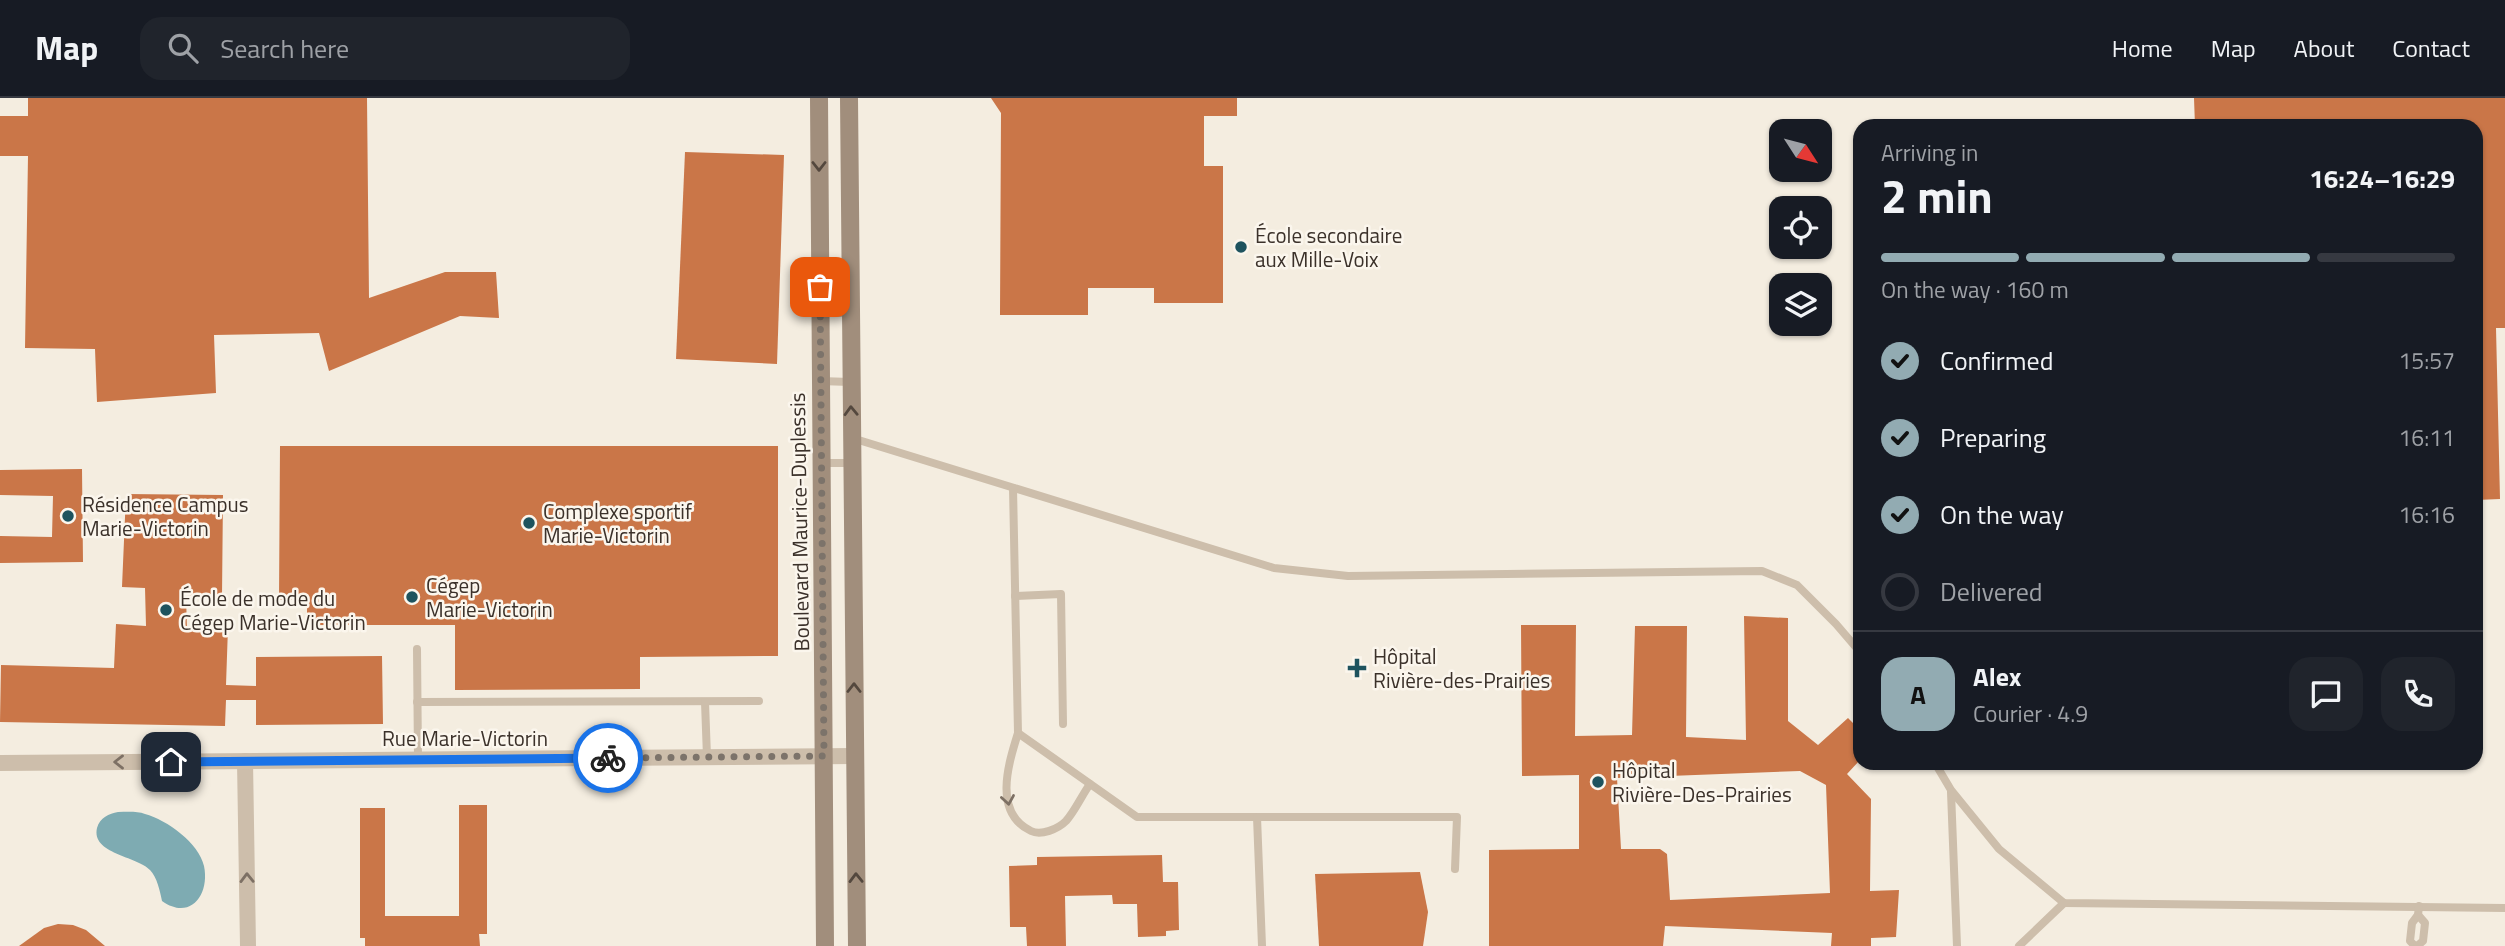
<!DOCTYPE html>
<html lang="en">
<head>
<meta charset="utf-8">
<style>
	:root { --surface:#171b24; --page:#20242c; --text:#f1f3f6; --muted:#9ea1a6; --line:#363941; --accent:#92abb2 }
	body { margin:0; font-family:"Titillium Web",sans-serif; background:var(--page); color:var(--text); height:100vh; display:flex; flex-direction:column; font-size:26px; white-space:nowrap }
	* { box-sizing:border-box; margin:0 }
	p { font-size:23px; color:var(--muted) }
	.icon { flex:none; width:38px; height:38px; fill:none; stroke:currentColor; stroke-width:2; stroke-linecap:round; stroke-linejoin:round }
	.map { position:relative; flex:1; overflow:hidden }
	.drawer { position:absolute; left:1853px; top:21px; width:630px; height:651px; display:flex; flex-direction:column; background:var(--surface); border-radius:21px; box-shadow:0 2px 5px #0004 }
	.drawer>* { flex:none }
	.needle { width:46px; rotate:126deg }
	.controls { position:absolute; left:1769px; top:21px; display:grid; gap:14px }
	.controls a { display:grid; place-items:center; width:63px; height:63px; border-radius:14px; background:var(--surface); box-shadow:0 2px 5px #0004; font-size:35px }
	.pin { position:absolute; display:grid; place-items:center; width:60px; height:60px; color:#fff; margin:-30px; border-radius:14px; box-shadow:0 4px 10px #0006 }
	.courier { position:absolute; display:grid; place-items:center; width:70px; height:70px; margin:-35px; border:5px solid #1a73e8; border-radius:50%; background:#fff; color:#222; box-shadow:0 2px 9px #0007 }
	.summary em { font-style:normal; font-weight:700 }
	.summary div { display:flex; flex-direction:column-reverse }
	.summary { display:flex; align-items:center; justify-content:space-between; height:119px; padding:0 28px }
	h1 { font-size:46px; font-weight:700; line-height:52px }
	.bar { display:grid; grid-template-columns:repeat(4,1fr); gap:10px 7px; align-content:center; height:84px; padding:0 28px }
	.bar i { height:9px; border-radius:5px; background:var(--line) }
	.bar .on { background:var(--accent) }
	.bar p { grid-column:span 4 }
	.line { display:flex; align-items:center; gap:18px; padding:0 28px; border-top:2px solid var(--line) }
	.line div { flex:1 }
	.round { display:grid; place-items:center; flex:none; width:74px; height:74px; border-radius:21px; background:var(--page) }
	ol { padding:0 28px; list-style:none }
	li { display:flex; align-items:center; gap:21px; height:77px }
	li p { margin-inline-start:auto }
	li .icon { padding:7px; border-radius:50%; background:var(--accent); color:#111; stroke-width:4 }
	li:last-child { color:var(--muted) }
	li i { width:38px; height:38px; border:4px solid var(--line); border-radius:50% }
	header { display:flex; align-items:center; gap:42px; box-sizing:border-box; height:98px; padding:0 35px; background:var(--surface); border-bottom:2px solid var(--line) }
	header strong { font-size:33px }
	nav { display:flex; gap:38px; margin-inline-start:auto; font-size:24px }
	.search { width:490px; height:63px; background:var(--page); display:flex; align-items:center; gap:18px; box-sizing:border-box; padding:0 24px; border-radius:21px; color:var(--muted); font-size:26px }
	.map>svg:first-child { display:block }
	.water { fill:#7eabb2 }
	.building { fill:#ca7648; fill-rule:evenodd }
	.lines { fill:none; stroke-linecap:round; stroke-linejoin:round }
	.lane { stroke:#cdbeab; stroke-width:8 }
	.street { stroke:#cdbeab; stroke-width:16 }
	.secondary { stroke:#a18e7c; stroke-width:18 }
	.oneway { stroke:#54483e }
	.oneway2 { stroke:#7d7064 }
	.done { stroke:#7c736a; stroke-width:7; stroke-dasharray:0 12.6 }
	.route { stroke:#1a73e8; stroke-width:9 }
	.poi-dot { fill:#1e535e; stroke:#fbf6ed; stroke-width:2.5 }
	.labels { text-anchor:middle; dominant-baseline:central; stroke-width:5; stroke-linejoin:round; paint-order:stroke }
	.poi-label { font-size:21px; fill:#3b312a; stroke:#fbf6ed; text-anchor:start }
	.street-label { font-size:21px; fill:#3b312a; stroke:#fbf6ed }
</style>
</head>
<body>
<header>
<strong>Map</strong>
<div class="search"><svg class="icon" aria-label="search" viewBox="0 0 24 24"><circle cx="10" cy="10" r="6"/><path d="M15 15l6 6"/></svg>Search here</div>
<nav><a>Home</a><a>Map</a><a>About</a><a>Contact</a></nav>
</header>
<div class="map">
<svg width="2505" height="848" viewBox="0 0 2505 848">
	<rect width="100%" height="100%" fill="#f4ede0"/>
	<path class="water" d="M118 714C127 714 137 713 145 716 167 722 199 745 204 768 210 797 190 823 162 803 160 793 157 779 150 772 137 758 91 756 97 730 100 719 109 716 118 714Z"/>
	<g class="building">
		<path d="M28 0H367L369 200 445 174H496L499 220 460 218 329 273 319 235 214 237 216 295 97 304 95 251 25 250 28 58H0V18H28Z"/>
		<path d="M991 0H1237V18H1204V68H1223V205H1154V190H1088V217H1000L1001 15Z"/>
		<path d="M2194 0H2505V230H2496L2500 401 2476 402V28H2195Z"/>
		<path d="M685 54 784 57 777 266 676 261Z"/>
		<path d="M280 348H778V558L640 559V591L455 592V527H307V502H279Z"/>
		<path d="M82 371 83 464 0 465V438L52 439 53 398 0 397V372Z"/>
		<path d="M126 396 223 397 222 498 186 497 187 532 228 529 226 587 256 588V559L382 558 383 626 256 627V602H226L225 628 0 624 1 567 114 570 116 526 146 528 145 490 122 489Z"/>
		<path d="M1744 518 1788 520V623L1818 647 1848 620 1860 632V662L1847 676 1871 701 1870 793 1899 792 1896 839 1871 840V848H1831L1832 835 1665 828 1663 848H1489V752L1579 751V677L1522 678 1521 527H1576L1575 638 1632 637 1635 528H1687L1686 639 1746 642ZM1800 673 1826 687 1830 795 1670 802 1667 756 1660 751H1621L1617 680Z"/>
		<path d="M459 707H487V836H479L480 848H365V840H360V710H385V818H459Z"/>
		<path d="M1162 757 1163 784H1178L1179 832 1166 833V838L1138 839 1137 806H1113L1112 797 1065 798 1066 848H1027L1026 829H1010L1009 768 1037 767V759Z"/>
		<path d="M1420 774 1428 814 1423 848H1319L1315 776Z"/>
		<path d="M58 826 73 827 86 832 105 848H19L44 830Z"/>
	</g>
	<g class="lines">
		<g class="lane">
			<path d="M821 215H849"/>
			<path d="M820 283 850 284"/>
			<path d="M852 340 1274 470 1348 478 1762 473 1797 487 1836 526 1860 554"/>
			<path d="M822 365H853"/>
			<path d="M1013 390 1018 635 1137 719H1257L1262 848"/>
			<path d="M1015 498 1061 496 1063 626"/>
			<path d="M417 551 418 662"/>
			<path d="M417 604 759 603"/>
			<path d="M705 604 707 659"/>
			<path d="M1018 635C1008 667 993 715 1031 733 1041 738 1058 731 1066 723 1075 713 1082 697 1090 686"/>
			<path d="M1935 665 1951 692 1999 751 2064 805 2505 810"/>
			<path d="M1951 694 1957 848"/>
			<path d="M1257 719H1457L1455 771"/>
			<path d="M2019 848 2064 805"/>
			<path d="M2415 848 2410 843 2412 825 2418 817 2419 808"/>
			<path d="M2417 848 2423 843 2425 825 2418 817"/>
		</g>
		<g class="street">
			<path d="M245 663 248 848"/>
			<path d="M0 665 854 658"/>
		</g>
		<g class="secondary">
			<path d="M819 0 825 848"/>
			<path d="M849 0 857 848"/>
		</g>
	</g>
	<defs><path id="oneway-chevron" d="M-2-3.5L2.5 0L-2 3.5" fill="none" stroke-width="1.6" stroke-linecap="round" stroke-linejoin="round" transform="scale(1.75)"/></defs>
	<g class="oneway">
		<use href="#oneway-chevron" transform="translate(819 68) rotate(90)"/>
		<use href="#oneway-chevron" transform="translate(851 313) rotate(-92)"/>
		<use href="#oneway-chevron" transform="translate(854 590) rotate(-90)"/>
		<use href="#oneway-chevron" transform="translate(856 780) rotate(-91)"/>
	</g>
	<g class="oneway2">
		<use href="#oneway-chevron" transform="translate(119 664) rotate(180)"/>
		<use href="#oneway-chevron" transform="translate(1008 702) rotate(81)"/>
		<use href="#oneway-chevron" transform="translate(247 780) rotate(-91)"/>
	</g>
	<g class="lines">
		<path class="done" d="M608 660 824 658 820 189"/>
		<path class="route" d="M171 664 608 660"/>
	</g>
	<g class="poi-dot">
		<circle cx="1241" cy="149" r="7"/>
		<circle cx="68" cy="418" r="7"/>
		<circle cx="529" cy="425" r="7"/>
		<circle cx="412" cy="499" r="7"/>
		<circle cx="166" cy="512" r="7"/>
		<path d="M1353.5 559.5h7v7h7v7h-7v7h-7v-7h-7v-7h7z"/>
		<circle cx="1598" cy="684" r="7"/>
	</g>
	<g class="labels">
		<g class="poi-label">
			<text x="1255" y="137">École secondaire<tspan x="1255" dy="24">aux Mille-Voix</tspan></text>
			<text x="82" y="406">Résidence Campus<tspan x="82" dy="24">Marie-Victorin</tspan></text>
			<text x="543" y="413">Complexe sportif<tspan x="543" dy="24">Marie-Victorin</tspan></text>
			<text x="426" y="487">Cégep<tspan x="426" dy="24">Marie-Victorin</tspan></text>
			<text x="180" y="500">École de mode du<tspan x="180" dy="24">Cégep Marie-Victorin</tspan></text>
			<text x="1373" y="558">Hôpital<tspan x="1373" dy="24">Rivière-des-Prairies</tspan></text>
			<text x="1612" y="672">Hôpital<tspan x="1612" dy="24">Rivière-Des-Prairies</tspan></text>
		</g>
		<g class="street-label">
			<text transform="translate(799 424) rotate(-91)">Boulevard Maurice-Duplessis</text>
			<text x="465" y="640">Rue Marie-Victorin</text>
		</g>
	</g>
</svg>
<div class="controls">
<a><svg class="needle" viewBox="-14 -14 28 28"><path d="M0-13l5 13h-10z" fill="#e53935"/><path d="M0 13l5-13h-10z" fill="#9ea1a6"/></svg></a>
<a><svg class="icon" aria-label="locate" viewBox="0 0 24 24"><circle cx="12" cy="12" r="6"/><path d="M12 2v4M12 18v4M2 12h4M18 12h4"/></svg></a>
<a><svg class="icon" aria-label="layers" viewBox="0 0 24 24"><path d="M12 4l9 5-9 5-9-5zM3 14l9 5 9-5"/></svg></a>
</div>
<div class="pin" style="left:820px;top:189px;background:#ea580c"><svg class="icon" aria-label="bag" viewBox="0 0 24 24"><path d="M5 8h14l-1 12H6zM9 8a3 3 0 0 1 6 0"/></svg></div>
<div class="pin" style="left:171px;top:664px;background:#1f2937"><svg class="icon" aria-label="home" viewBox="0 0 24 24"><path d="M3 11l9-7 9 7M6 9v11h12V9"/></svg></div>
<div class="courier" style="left:608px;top:660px"><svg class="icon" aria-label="bike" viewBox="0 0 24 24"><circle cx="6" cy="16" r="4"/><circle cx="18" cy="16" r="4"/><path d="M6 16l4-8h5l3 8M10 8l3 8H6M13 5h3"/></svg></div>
<section class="drawer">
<div class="summary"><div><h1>2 min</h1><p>Arriving in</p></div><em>16:24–16:29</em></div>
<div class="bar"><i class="on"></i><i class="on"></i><i class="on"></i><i></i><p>On the way · 160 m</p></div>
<ol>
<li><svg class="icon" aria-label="check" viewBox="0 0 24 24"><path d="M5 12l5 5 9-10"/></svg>Confirmed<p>15:57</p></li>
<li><svg class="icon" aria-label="check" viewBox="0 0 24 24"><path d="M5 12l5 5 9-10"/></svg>Preparing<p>16:11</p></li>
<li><svg class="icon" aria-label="check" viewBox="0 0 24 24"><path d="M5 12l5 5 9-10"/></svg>On the way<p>16:16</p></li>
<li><i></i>Delivered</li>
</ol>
<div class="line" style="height:126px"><b class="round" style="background:var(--accent);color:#111">A</b><div><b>Alex</b><p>Courier · 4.9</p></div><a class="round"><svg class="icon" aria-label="chat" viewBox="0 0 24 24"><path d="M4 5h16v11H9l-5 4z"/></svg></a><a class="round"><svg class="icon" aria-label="phone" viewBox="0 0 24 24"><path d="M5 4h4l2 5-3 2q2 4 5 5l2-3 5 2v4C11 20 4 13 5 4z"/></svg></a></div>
</section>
</div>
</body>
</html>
